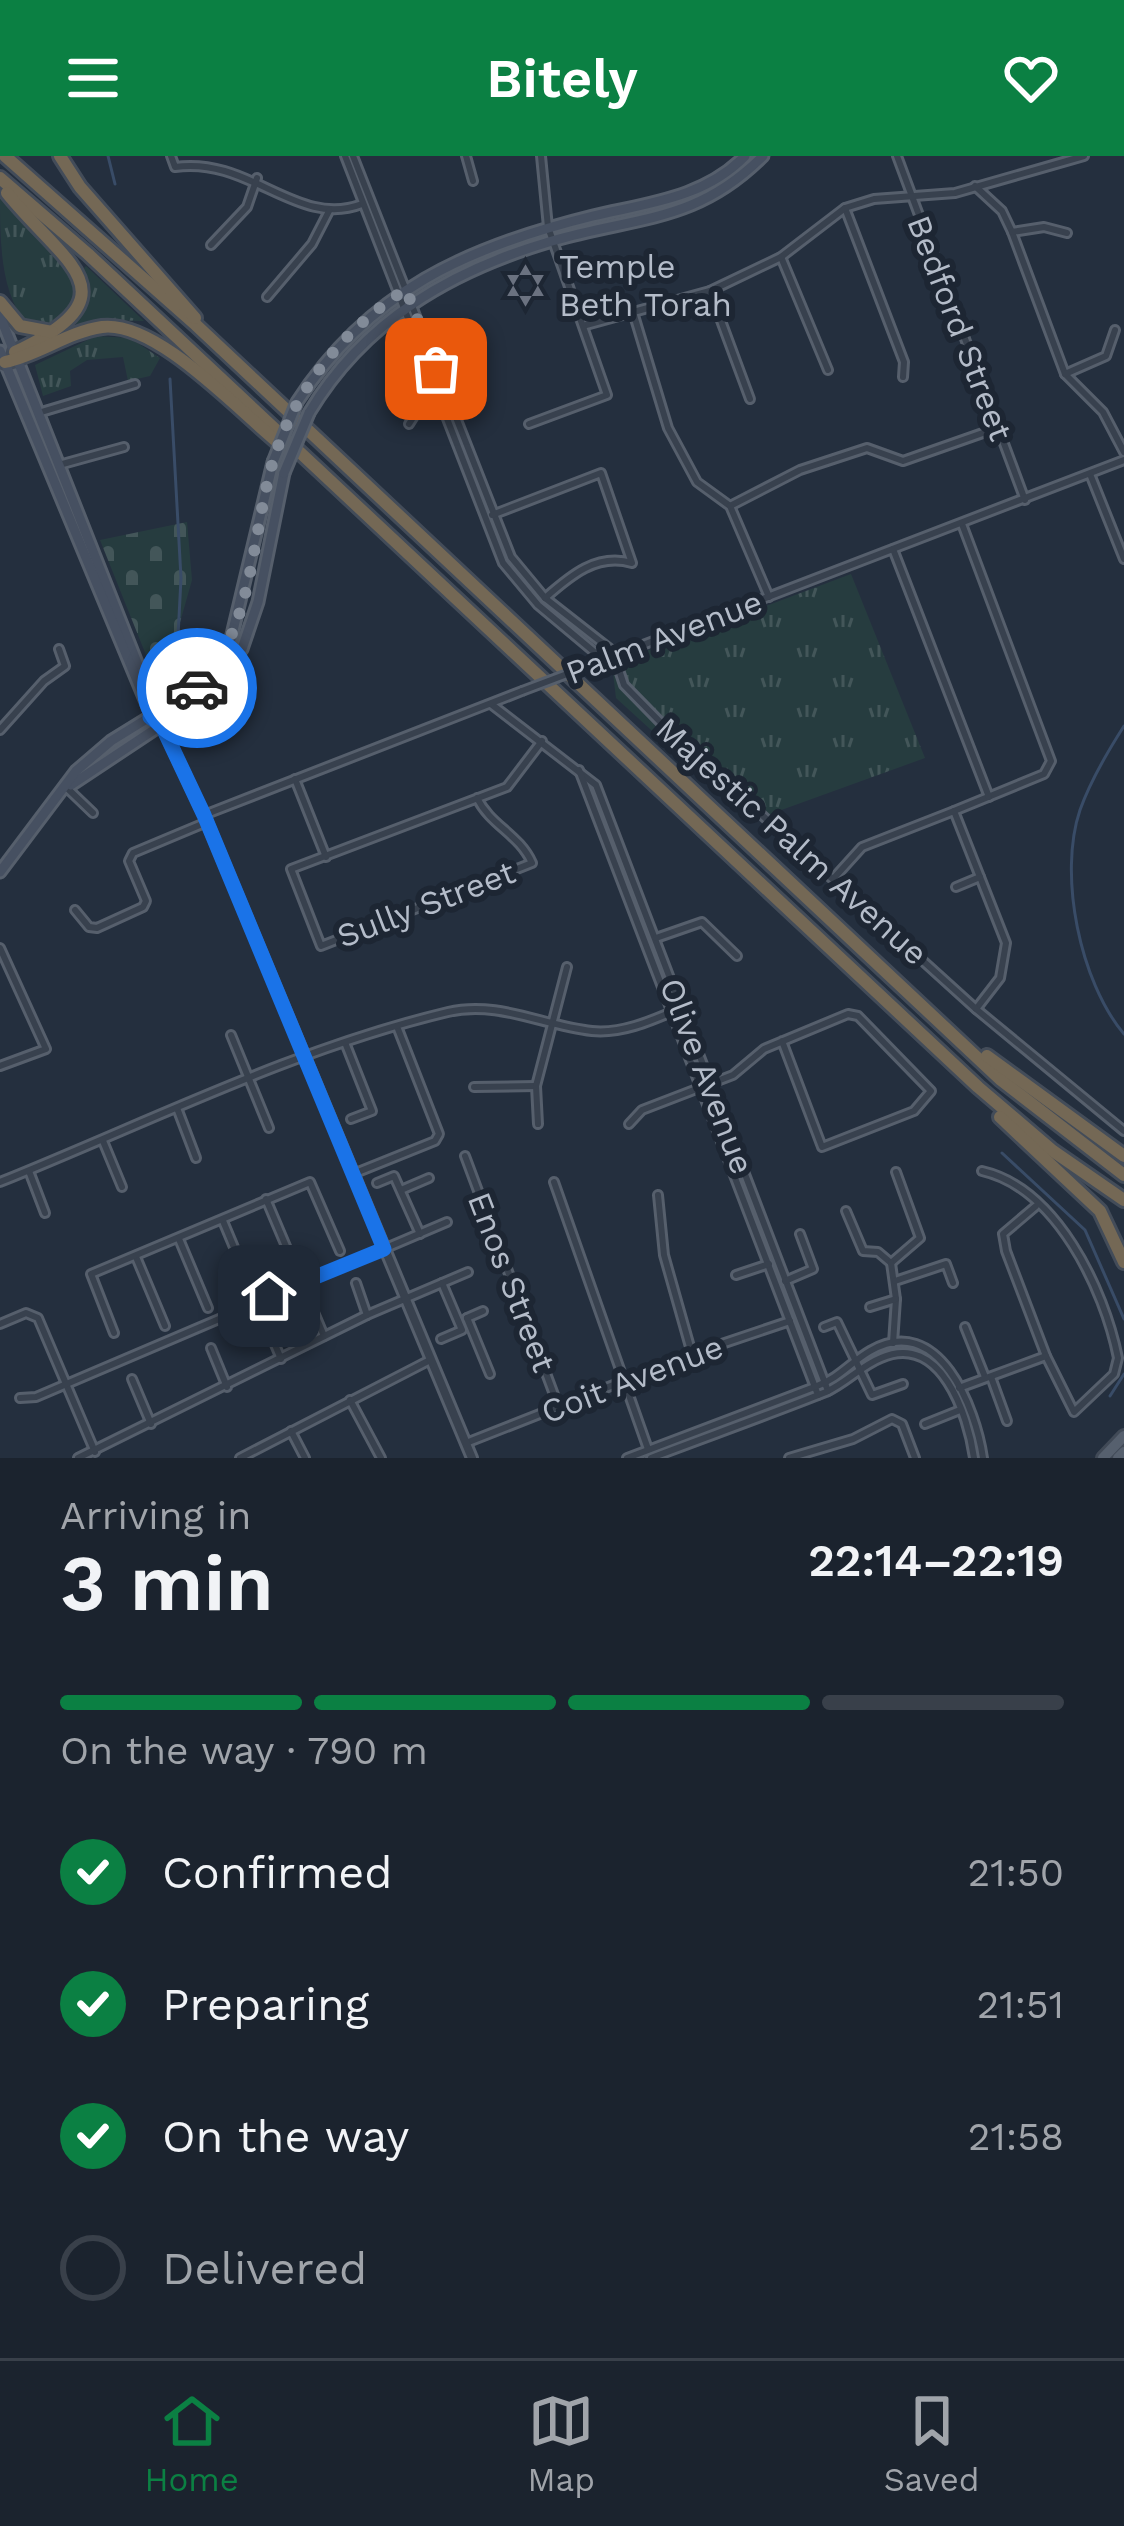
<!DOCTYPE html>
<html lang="en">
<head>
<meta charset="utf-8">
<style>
	:root { --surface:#1b232e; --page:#282f3a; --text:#f1f3f6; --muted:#a0a4aa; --line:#39404a; --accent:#0b8043 }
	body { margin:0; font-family:"Work Sans",sans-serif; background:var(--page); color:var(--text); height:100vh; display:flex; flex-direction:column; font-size:45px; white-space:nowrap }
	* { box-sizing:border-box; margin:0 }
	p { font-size:39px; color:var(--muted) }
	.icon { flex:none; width:66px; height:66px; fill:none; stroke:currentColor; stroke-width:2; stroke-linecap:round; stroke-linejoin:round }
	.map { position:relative; height:1302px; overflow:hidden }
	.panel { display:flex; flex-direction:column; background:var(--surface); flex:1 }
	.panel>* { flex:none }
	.pin { position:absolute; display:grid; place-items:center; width:102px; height:102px; color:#fff; margin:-51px; border-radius:24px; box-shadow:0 6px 18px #0006 }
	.courier { position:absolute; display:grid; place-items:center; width:120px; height:120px; margin:-60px; border:9px solid #1a73e8; border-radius:50%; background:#fff; color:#222; box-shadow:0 3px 15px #0007 }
	.head em { font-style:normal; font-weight:600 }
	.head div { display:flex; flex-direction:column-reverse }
	.head { display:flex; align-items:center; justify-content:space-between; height:204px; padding:0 60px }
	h1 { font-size:78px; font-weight:600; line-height:90px }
	.bar { display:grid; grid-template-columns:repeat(4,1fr); gap:18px 12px; align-content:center; height:144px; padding:0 60px }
	.bar i { height:15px; border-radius:9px; background:var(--line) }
	.bar .on { background:var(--accent) }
	.bar p { grid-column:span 4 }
	ol { padding:0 60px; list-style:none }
	li { display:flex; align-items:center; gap:36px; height:132px }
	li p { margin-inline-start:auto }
	li .icon { padding:12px; border-radius:50%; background:var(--accent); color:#fff; stroke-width:4 }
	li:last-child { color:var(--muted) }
	li i { width:66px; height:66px; border:6px solid var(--line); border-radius:50% }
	header { display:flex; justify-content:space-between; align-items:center; height:156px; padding:0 60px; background:var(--accent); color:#fff; font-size:54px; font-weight:600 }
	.tabs { display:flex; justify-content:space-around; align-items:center; height:168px; border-top:3px solid var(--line); background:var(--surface); font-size:33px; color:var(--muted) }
	.tabs a { display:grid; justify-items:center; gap:6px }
	.tabs .on { color:var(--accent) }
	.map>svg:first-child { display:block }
	.grass { fill:url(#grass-tufts) }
	.cemetery { fill:url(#cemetery-stones) }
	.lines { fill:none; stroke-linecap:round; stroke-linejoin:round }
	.stream { stroke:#394c67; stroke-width:3 }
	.minor-casing { stroke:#565f6c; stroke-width:12 }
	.tertiary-casing { stroke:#565f6c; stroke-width:14 }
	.secondary-casing { stroke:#565f6c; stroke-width:15 }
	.primary-casing { stroke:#414a57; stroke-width:16 }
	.motorway-casing { stroke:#434c59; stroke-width:18 }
	.minor { stroke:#38414e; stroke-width:6 }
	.tertiary { stroke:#38414e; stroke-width:8 }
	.secondary { stroke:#465061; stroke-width:9 }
	.primary { stroke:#56606e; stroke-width:10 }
	.motorway { stroke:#746855; stroke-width:12 }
	.minor-bridge-casing { stroke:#565f6c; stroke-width:12; stroke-linecap:butt }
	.secondary-bridge-casing { stroke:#565f6c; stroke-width:15; stroke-linecap:butt }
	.minor-bridge { stroke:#38414e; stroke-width:6 }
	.secondary-bridge { stroke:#465061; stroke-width:9 }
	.done { stroke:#828b98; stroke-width:12; stroke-dasharray:0 21.6 }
	.route { stroke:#1a73e8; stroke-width:15 }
	.labels { text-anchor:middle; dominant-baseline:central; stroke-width:12; stroke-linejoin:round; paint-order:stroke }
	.poi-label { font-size:33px; fill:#b4bcc9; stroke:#1d2633; text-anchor:start }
	.street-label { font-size:33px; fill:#b4bcc9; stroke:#1d2633 }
</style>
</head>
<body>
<header><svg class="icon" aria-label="menu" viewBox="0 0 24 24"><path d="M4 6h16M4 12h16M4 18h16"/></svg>Bitely<svg class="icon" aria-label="heart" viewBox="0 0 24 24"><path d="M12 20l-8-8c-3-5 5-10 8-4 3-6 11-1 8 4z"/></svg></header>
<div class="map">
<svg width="1124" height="1302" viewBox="0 0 1124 1302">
	<defs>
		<pattern id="grass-tufts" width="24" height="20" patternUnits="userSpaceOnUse" patternTransform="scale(3)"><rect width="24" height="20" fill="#263c3f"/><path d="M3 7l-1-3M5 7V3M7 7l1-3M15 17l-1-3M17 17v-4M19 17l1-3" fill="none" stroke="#435659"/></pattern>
		<pattern id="cemetery-stones" width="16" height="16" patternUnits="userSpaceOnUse" patternTransform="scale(3)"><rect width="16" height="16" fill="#263c3f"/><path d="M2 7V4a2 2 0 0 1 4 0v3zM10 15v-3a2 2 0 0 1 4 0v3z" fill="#435659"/></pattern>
	</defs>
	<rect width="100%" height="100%" fill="#242f3e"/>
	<g class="grass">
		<path d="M0 39 67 106 76 121 78 141 59 167 27 168C0 137 0 84 0 39Z"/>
		<path d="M86 110 144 165 101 164 74 174 86 142 81 115Z"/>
		<path d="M96 180 130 182 160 202 150 220 128 225 123 201 87 204 70 215 71 230 43 240 35 209Z"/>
		<path d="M851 418 925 602 751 665 616 542 612 508Z"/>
	</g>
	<path class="cemetery" d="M187 366 192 424 177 477 188 529 162 539 100 384Z"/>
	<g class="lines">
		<g class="stream">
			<path d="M108 0 115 28"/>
			<path d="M170 223 181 422 176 520"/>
			<path d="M1124 570C1108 595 1090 626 1080 654 1058 719 1080 826 1124 878"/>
			<path d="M1002 997 1085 1074 1124 1163"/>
			<path d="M1110 1240 1124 1218"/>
		</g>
		<defs>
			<g id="minor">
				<path d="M171 0 175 11C250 0 297 73 362 48"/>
				<path d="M345 0 503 407 538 449 605 505"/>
				<path d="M353 0 511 401 545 442 619 500"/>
				<path d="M466 0 473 25"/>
				<path d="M897 0 1025 344"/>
				<path d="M975 30 1002 55 1012 76 1065 218 1103 256 1124 296"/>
				<path d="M845 52 904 206 903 221"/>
				<path d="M1012 76 1044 71 1067 77"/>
				<path d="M211 89 247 51 257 22"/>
				<path d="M781 101 828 214"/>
				<path d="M710 135 750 243"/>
				<path d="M267 141 312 88 329 55"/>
				<path d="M633 156 668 272 697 326 730 350 769 441"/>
				<path d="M586 169 710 135 781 101 845 52 874 43 955 37 1084 0"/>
				<path d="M1065 218 1106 200 1115 174"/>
				<path d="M38 257 135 228"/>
				<path d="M409 268 416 257 439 249"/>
				<path d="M529 268 607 239 548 71 541 0"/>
				<path d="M59 309 124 291"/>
				<path d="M1090 318 1124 403"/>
				<path d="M730 350 800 314 867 292 903 305 997 272"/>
				<path d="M492 359 601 317 632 407C597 397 571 419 545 442"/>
				<path d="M962 368 1051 605 1044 618 954 655 1006 787 1000 822 976 853"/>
				<path d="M893 393 989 641"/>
				<path d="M615 502 624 529 668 574 976 853 1124 975"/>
				<path d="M583 512 1124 304"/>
				<path d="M491 548 596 629 828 1235"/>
				<path d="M0 574 44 525 65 510 59 493"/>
				<path d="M579 614 818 1239"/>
				<path d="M295 623 326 701"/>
				<path d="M67 632 93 657"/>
				<path d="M477 642C491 670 519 678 532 707L321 790 291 713 507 631 542 585"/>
				<path d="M204 659 522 535"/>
				<path d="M834 722 862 691 954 655"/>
				<path d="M956 731 980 721"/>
				<path d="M75 754 89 771 97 772 143 751 146 745 129 705 133 697 207 666"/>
				<path d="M656 782 702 766 737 800"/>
				<path d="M0 792 46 893 0 910"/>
				<path d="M231 879 269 972"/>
				<path d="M346 889 372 955 351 963"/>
				<path d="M474 931 536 930"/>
				<path d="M177 952 196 1002"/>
				<path d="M538 968 536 930 567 811"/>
				<path d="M629 968 642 954 733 919 764 893 848 858 858 860 931 935 914 955 822 991 782 885"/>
				<path d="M103 985 122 1031"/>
				<path d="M465 1000 559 1252"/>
				<path d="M29 1015 45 1057"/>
				<path d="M982 1015C1056 1032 1104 1132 1118 1202L1114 1218 1074 1256 1046 1200 1006 1095 1003 1078 1036 1050"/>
				<path d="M353 1018 435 985 439 978 398 873"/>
				<path d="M0 1026C147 967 293 893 448 856 498 844 543 870 592 875 623 878 653 864 681 852"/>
				<path d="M554 1026 648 1293"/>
				<path d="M377 1027 394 1020 420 1078"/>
				<path d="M401 1034 429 1022"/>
				<path d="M658 1039 664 1099 692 1198"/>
				<path d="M266 1043 324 1180"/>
				<path d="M846 1055 863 1095 878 1096 891 1107"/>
				<path d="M223 1065 251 1132"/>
				<path d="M179 1083 208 1152"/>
				<path d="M136 1101 165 1170"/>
				<path d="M891 1107 920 1082 896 1016"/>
				<path d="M891 1107 896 1143 893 1187"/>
				<path d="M736 1119 769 1108"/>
				<path d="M785 1125 813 1113 800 1078"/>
				<path d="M895 1125 946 1108 953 1127"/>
				<path d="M356 1127 367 1159"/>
				<path d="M870 1151 896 1143"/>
				<path d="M467 1162 490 1218"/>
				<path d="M467 1162 483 1155"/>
				<path d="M0 1168 26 1157 38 1162 95 1296"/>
				<path d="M824 1171 837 1166 872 1239 903 1228"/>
				<path d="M965 1171 985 1221"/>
				<path d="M268 1172 281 1203"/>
				<path d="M114 1177 91 1118 310 1026 340 1095"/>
				<path d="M441 1183 462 1174 442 1127"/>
				<path d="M211 1192 227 1231"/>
				<path d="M991 1221 1007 1265"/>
				<path d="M132 1223 151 1268"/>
				<path d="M959 1232 1046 1200"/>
				<path d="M20 1242 36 1241 447 1066"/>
				<path d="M350 1244 381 1302"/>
				<path d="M925 1268 960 1254"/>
				<path d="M291 1275 305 1302"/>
				<path d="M466 1287 692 1198 790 1165"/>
				<path d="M78 1302 367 1159 468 1116"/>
				<path d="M240 1302 430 1204"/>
				<path d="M627 1302C690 1278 753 1254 817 1230 839 1222 851 1206 870 1195 939 1155 976 1253 983 1302"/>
				<path d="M651 1302C709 1280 768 1259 826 1236 846 1227 861 1210 881 1202 941 1176 968 1259 974 1302"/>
				<path d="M789 1302 853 1283 892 1263 902 1268 915 1302"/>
			</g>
			<path id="tertiary" d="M162 570 204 659 472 1302"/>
			<g id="secondary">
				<path d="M0 160 162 570"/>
				<path d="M0 195 153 563"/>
				<path d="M297 246C369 135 467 91 593 60 648 47 704 42 745 0"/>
				<path d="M309 257C364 165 450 115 552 85 638 60 696 67 763 0"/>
				<path d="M71 629 205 540 242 493 258 446 284 317"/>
				<path d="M0 716 76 615 111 585 200 530 230 487 273 306"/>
			</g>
			<g id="primary">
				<path d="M1103 1302 1124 1280"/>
				<path d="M1118 1302 1124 1296"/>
			</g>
			<g id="motorway">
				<path d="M5 0 196 169 1001 924 1124 1019"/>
				<path d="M60 0 80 31 195 162"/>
				<path d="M0 22 88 98 978 931 1053 995 1124 1044"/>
				<path d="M7 37C64 108 138 138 15 196"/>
				<path d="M0 146 20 170 52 176"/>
				<path d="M5 206C38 199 68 176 102 171 158 164 243 260 286 293"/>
				<path d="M987 900 1124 1000"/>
				<path d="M1000 961 1100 1055 1124 1106"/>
			</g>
		</defs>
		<use href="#minor" class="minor-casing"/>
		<use href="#tertiary" class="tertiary-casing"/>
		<use href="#secondary" class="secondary-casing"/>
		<use href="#primary" class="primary-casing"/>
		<use href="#motorway" class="motorway-casing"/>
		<use href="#minor" class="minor"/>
		<use href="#tertiary" class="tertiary"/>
		<use href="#secondary" class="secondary"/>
		<use href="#primary" class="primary"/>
		<use href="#motorway" class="motorway"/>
		<defs>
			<path id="minor-bridge" d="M522 535 583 512"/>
			<g id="secondary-bridge">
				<path d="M273 306 297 246"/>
				<path d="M284 317 309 257"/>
			</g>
		</defs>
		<use href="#minor-bridge" class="minor-bridge-casing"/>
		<use href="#secondary-bridge" class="secondary-bridge-casing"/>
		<use href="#minor-bridge" class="minor-bridge"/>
		<use href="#secondary-bridge" class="secondary-bridge"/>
	</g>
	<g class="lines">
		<path class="done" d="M197 532C250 477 251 396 268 324 287 243 337 178 406 133L436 213"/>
		<path class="route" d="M197 532 150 561 162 570 204 659 384 1093 269 1140"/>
	</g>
	<defs>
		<symbol id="synagogue-bare" viewBox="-9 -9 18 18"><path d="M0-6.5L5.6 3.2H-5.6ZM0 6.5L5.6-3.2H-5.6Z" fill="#6b7280" stroke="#1d2633" stroke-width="2.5" paint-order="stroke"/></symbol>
	</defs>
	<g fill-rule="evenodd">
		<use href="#synagogue-bare" x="496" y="100" width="59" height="59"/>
	</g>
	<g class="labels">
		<g class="poi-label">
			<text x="559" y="110">Temple<tspan x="559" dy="38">Beth Torah</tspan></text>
		</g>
		<g class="street-label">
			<text transform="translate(960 172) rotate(69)">Bedford Street</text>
			<text transform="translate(664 481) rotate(-21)">Palm Avenue</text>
			<text transform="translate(792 685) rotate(42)">Majestic Palm Avenue</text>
			<text transform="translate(426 748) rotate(-21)">Sully Street</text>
			<text transform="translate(707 920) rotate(69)">Olive Avenue</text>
			<text transform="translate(512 1126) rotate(69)">Enos Street</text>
			<text transform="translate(632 1223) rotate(-21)">Coit Avenue</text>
		</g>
	</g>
</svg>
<div class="pin" style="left:436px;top:213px;background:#ea580c"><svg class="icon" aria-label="bag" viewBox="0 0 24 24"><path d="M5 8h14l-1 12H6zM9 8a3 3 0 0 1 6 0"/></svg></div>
<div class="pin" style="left:269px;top:1140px;background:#1f2937"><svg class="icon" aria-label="home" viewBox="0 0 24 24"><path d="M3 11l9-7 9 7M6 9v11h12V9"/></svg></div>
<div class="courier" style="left:197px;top:532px"><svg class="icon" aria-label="car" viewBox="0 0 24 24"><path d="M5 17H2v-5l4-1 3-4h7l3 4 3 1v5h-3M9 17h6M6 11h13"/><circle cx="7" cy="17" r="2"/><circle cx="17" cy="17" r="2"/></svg></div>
</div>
<section class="panel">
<div class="head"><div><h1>3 min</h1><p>Arriving in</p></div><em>22:14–22:19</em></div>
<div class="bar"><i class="on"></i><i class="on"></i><i class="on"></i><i></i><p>On the way · 790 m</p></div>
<ol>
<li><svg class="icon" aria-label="check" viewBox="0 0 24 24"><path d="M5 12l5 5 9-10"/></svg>Confirmed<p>21:50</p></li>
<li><svg class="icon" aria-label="check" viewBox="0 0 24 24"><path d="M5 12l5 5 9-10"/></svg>Preparing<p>21:51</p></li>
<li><svg class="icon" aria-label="check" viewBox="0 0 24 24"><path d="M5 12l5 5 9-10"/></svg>On the way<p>21:58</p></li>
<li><i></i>Delivered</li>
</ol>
</section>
<nav class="tabs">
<a class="on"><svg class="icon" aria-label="home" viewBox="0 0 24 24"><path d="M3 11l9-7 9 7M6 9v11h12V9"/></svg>Home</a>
<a><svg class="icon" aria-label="map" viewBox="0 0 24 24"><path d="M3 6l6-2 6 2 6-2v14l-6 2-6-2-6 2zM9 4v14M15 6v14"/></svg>Map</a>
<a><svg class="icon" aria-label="saved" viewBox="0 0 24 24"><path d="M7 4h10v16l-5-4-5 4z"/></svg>Saved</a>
</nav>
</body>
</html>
